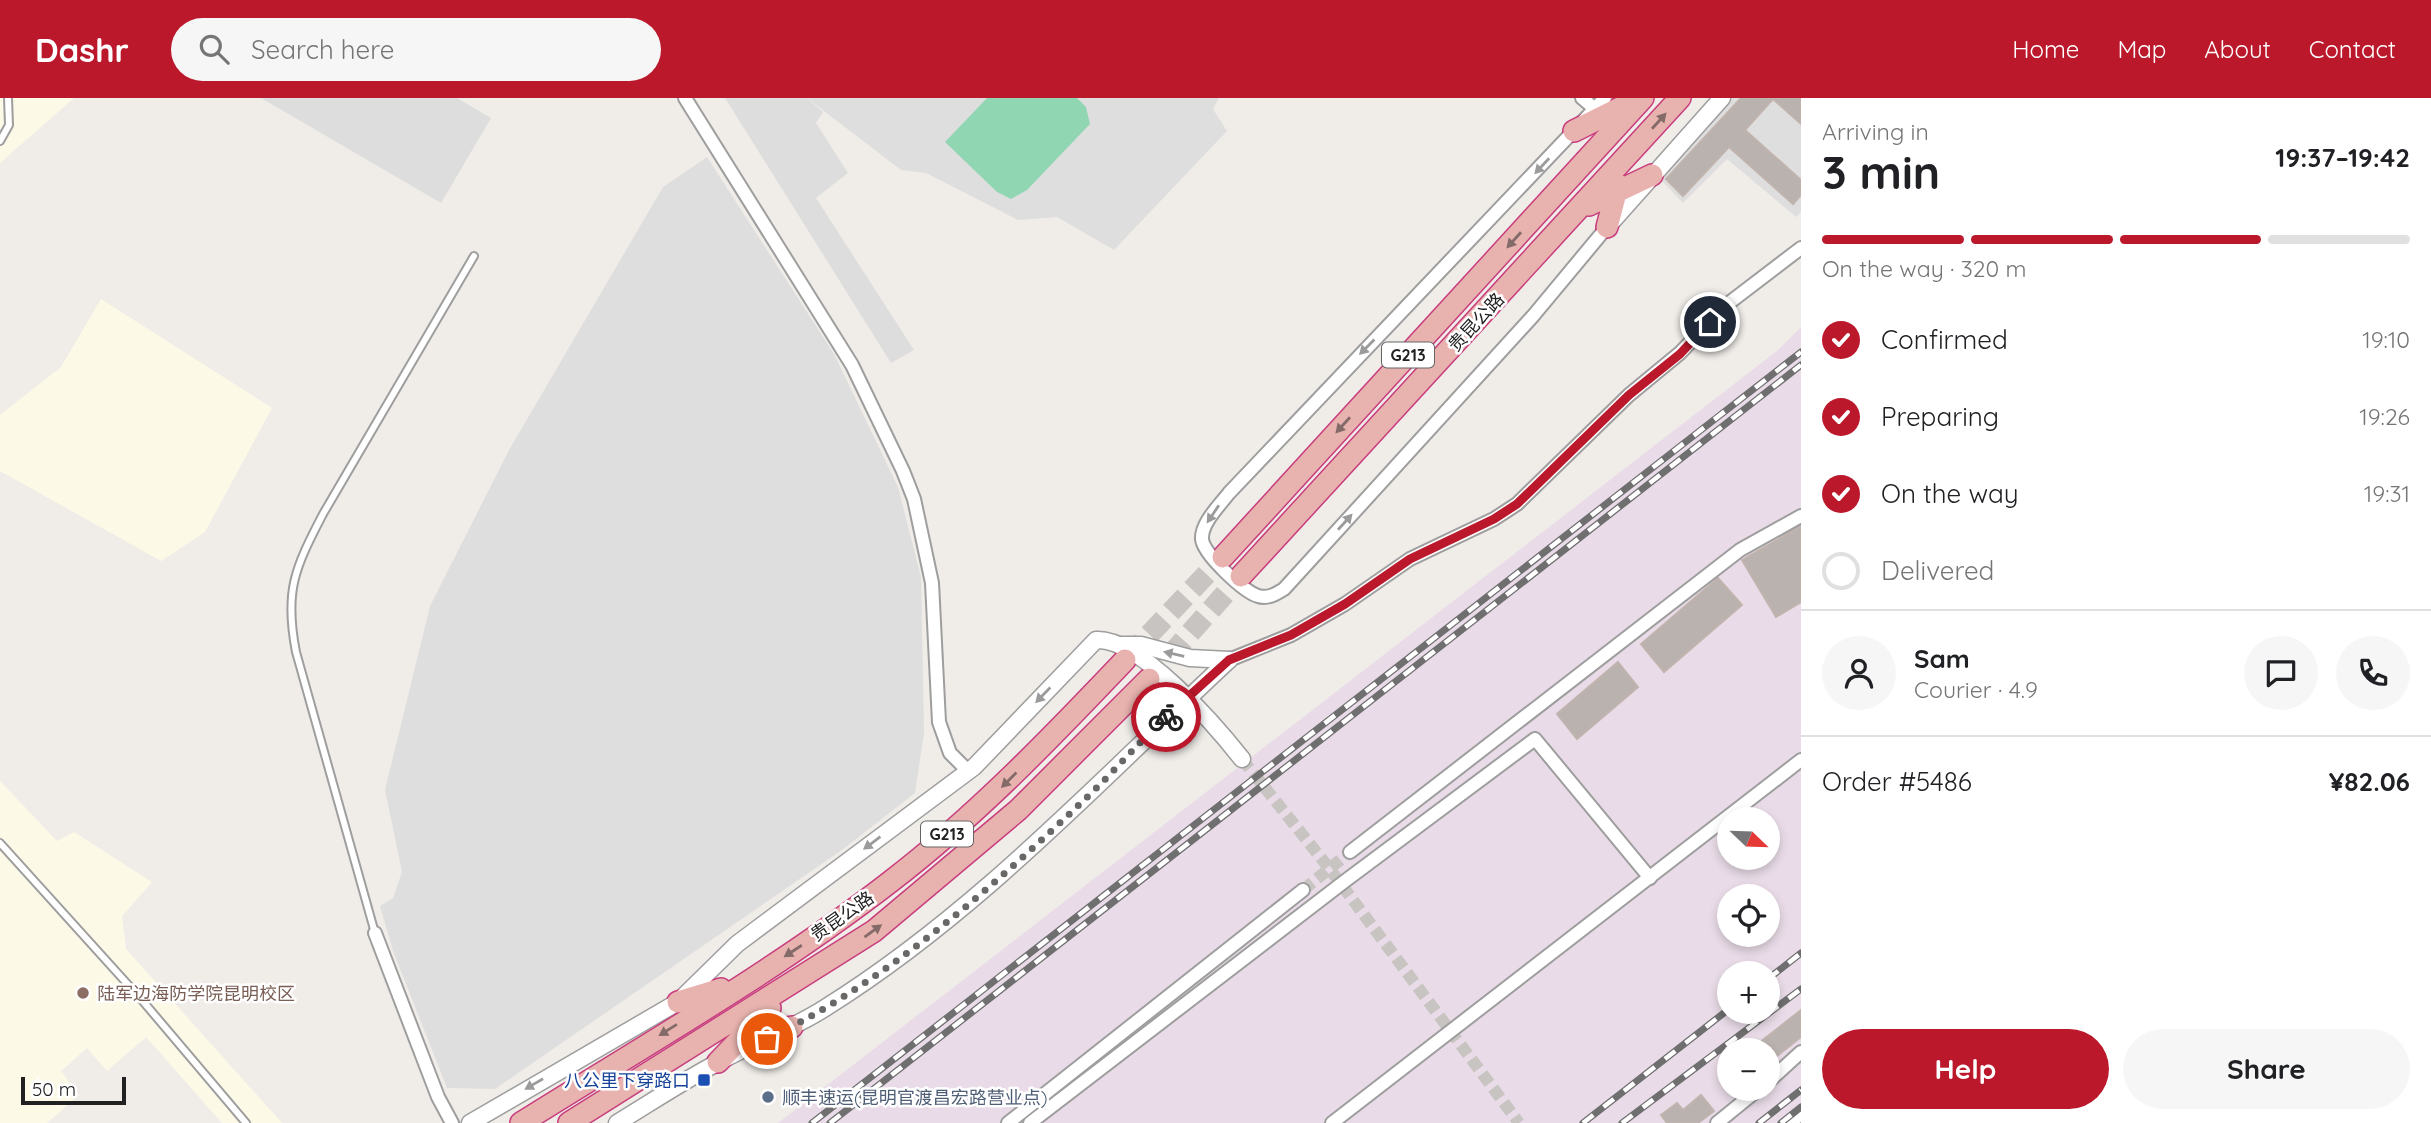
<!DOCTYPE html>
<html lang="en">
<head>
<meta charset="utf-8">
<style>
	:root { --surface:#fff; --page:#f6f6f6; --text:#202124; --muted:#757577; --line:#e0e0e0; --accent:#bb182c }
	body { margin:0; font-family:Quicksand,"Noto Sans SC",sans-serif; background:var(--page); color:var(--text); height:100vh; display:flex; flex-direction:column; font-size:26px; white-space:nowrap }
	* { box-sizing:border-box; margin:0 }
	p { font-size:23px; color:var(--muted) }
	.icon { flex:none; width:38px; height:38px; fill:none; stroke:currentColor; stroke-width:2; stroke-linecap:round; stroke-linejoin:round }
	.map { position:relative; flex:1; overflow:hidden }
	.sheet { display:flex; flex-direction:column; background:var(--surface); width:630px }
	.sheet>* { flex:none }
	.needle { width:46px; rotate:113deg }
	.buttons { position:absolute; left:1717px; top:709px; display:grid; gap:14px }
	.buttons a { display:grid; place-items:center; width:63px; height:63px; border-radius:50%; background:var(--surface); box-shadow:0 4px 10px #0003; font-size:35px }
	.scale { position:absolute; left:21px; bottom:18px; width:105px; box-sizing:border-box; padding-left:7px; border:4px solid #212121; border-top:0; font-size:19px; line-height:24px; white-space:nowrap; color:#212121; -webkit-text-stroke:5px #fff; paint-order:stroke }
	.pin { position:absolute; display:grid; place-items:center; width:60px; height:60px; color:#fff; margin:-30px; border:4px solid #fff; border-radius:50%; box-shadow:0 2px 7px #0007 }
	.courier { position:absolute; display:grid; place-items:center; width:70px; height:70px; margin:-35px; border:5px solid #bb182c; border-radius:50%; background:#fff; color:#222; box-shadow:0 2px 9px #0007 }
	.head em { font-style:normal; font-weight:700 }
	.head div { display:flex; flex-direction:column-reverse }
	.head { display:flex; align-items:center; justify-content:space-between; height:119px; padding:0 21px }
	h1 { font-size:46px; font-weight:700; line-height:52px }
	.bar { display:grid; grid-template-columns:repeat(4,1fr); gap:10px 7px; align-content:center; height:84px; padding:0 21px }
	.bar i { height:9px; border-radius:5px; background:var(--line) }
	.bar .active { background:var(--accent) }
	.bar p { grid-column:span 4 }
	.line { display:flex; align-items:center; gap:18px; padding:0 21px; border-top:2px solid var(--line) }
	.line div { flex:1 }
	.round { display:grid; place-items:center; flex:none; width:74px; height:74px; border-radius:37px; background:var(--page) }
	ol { padding:0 21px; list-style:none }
	li { display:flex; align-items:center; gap:21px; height:77px }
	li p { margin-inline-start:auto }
	li .icon { padding:7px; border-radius:50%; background:var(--accent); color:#fff; stroke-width:4 }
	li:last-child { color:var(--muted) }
	li i { width:38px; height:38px; border:4px solid var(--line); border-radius:50% }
	.primary-button { display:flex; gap:14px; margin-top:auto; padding:14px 21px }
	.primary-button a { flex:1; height:80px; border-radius:42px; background:var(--accent); color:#fff; font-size:28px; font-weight:700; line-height:80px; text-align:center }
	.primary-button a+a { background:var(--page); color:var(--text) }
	header { display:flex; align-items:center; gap:42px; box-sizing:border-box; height:98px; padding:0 35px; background:var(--accent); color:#fff }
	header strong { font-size:33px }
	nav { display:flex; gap:38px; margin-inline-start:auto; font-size:24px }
	.search { width:490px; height:63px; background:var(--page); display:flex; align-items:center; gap:18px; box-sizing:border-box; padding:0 24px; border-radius:38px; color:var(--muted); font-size:26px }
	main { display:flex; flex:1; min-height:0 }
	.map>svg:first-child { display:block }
	.residential { fill:#dfdede }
	.industrial { fill:#e9dce8; fill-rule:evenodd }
	.education { fill:#fcf9e7 }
	.pitch { fill:#91d6b3 }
	.parking { fill:#ddd }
	.building { fill:#bab2af; stroke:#c1b3ad; stroke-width:2 }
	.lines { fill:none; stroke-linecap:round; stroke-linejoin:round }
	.minor-tunnel { stroke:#c7c4c1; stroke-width:12; stroke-dasharray:12 6; stroke-linecap:butt }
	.trunk-tunnel { stroke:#c7c4c1; stroke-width:21; stroke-dasharray:21 10; stroke-linecap:butt }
	.service-casing { stroke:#9e9e9e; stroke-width:10 }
	.minor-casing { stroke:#9e9e9e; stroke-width:16 }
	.tertiary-casing { stroke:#9e9e9e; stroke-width:19 }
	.trunk-casing { stroke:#c83d7e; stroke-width:24 }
	.service { stroke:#fff; stroke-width:6 }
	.minor { stroke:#fff; stroke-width:12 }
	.tertiary { stroke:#fff; stroke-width:16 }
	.trunk { stroke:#e8b3ae; stroke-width:21 }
	.rail-casing { stroke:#6f6f6f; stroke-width:7 }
	.rail { stroke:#fff; stroke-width:4.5; stroke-dasharray:13; stroke-linecap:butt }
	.oneway { fill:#846a68 }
	.oneway2 { fill:#9b9b9b }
	.done { stroke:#696867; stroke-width:7; stroke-dasharray:0 12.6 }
	.route { stroke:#bb182c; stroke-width:9 }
	.education-dot { fill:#8d6e63; stroke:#fff; stroke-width:2.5 }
	.transit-dot { fill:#1a4fb4; stroke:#fff; stroke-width:2.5 }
	.service-dot { fill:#5c6f8a; stroke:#fff; stroke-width:2.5 }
	.labels { text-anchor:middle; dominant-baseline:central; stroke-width:5; stroke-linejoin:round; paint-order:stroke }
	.shield { fill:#fff; stroke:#646464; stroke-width:2 }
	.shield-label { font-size:16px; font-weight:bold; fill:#212121 }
	.street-label { font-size:18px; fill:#212121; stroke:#fff }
	.education-label { font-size:18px; fill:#785e54; stroke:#fff; text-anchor:start }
	.transit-label { font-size:18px; fill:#164399; stroke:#fff; text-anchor:end }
	.service-label { font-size:18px; fill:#4e5e75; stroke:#fff; text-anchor:start }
</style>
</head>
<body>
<header>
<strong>Dashr</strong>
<div class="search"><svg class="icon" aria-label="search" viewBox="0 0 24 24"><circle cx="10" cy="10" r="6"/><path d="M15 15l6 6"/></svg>Search here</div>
<nav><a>Home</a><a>Map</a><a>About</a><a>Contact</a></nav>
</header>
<main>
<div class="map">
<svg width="1801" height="1025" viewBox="0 0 1801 1025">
	<rect width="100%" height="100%" fill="#f0ede9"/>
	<g class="residential">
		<path d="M807 0H1219L1213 11 1227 33 1114 152 1057 119 1018 122 926 75 901 72Z"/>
		<path d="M1732 0H1801V114L1796 119 1727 61 1683 105 1659 80Z"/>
		<path d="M707 59 834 256 898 389 921 479 924 635 915 695 842 752 495 991 447 990 393 853 380 808 393 800 402 774 385 692 430 508 509 352 663 89Z"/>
	</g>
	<path class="industrial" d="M1801 229V1025H778L1778 252ZM1729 721H1768V760H1729ZM1729 798H1768V836H1729ZM1729 875H1768V914H1729ZM1729 952H1768V990H1729Z"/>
	<g class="education">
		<path d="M0 0H74L0 65Z"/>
		<path d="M101 201 272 310 205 434 161 463 0 373V317L61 269Z"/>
		<path d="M0 683 57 743 74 734 152 784 122 818 126 851 282 1025H222L146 939 107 973 87 950 61 973 79 997 47 1025H0Z"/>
	</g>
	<path class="pitch" d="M987 0H1077L1086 9 1090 26 1027 92 1011 101 997 94 945 44Z"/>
	<g class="parking">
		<path d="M261 0H457L491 20 441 105Z"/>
		<path d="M725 0H807L823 14 816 25 848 75 816 100 914 252 891 265Z"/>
	</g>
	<g class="building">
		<path d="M1741 0H1801V26L1773 1 1745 32 1801 82V97L1793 106 1729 49 1683 98 1666 81Z"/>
		<path d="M1801 428V504L1776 519 1742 462Z"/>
		<path d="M1718 480 1742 507 1664 574 1641 546Z"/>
		<path d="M1618 564 1638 589 1577 641 1557 616Z"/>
		<path d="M1801 912V939L1768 965V952H1750Z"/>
		<path d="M1701 997 1714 1013 1698 1025H1667L1661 1017 1677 1005 1683 1012Z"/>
	</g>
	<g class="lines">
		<g class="minor-tunnel">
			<path d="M1242 661 1329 770 1519 1025"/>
			<path d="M1303 792 1350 754"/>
		</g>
		<g class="trunk-tunnel">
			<path d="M1128 559 1223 459"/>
			<path d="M1149 581 1241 478"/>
		</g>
		<defs>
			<g id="service">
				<path d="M0 43 9 27 8 0"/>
				<path d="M0 745 141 901 246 1025"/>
				<path d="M375 835 296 554C284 493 295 470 323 416L474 158"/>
			</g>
			<g id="minor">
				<path d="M685 0 852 267 903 373 914 401 932 485 939 624 950 655 968 673"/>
				<path d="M1582 0 1595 11"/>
				<path d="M1605 0 1229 395C1220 407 1201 425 1202 441 1203 456 1244 494 1258 498 1268 501 1276 496 1284 491L1533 218 1607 129"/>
				<path d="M1229 562 1291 537 1345 506 1410 461 1494 421 1517 406 1629 297 1680 255 1725 208 1801 150"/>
				<path d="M1350 754 1740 452 1801 418"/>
				<path d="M375 835 438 999 452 1025"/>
				<path d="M1768 984 1801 954"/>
				<path d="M1008 1025 1303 792"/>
				<path d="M1030 1025 1345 783 1535 641 1650 780"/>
				<path d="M1332 1025 1801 662"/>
				<path d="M1717 1025 1760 990"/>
				<path d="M1790 1025 1801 1016"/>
			</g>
			<g id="tertiary">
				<path d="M1609 127 1722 0"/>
				<path d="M1120 547H1141L1190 560 1229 562"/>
				<path d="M470 1025 678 904 737 846 974 669 1096 542C1139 539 1216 628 1242 661"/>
				<path d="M617 1025C650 1005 683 983 717 965 752 945 791 932 825 910 977 815 1099 683 1229 562"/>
			</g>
			<g id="trunk">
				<path d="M1574 33 1632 4"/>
				<path d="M1589 107 1652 77"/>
				<path d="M1607 129 1618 87"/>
				<path d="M1223 459 1643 0"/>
				<path d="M1241 478 1680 0"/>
				<path d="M678 904 721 891"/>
				<path d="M741 937 792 929"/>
				<path d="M718 964 770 910"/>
				<path d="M521 1025C645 947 774 874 890 784 976 718 1050 641 1125 562"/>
				<path d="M569 1025 874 833 1018 712 1149 581"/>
			</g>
		</defs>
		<use href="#service" class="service-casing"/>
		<use href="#minor" class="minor-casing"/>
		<use href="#tertiary" class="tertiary-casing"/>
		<use href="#trunk" class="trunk-casing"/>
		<use href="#service" class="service"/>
		<use href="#minor" class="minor"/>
		<use href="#tertiary" class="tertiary"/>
		<use href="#trunk" class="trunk"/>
		<defs>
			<g id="rail">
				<path d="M1768 881 1801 855"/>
				<path d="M812 1025 1801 254"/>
				<path d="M830 1025 1801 267"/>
				<path d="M1583 1025 1729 911"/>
				<path d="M1622 1025 1801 891"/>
				<path d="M1759 1025 1801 992"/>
				<path d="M1781 1025 1801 1009"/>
			</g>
		</defs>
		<use href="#rail" class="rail-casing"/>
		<use href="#rail" class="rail"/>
	</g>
	<defs><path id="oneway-solid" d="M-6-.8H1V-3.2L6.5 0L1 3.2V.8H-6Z" transform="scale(1.75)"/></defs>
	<g class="oneway">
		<use href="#oneway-solid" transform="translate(1659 23) rotate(-48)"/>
		<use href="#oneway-solid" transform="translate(1514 142) rotate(132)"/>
		<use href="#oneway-solid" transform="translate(1343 327) rotate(132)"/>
		<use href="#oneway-solid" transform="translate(1009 682) rotate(135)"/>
		<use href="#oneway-solid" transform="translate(873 833) rotate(-36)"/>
		<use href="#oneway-solid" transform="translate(793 853) rotate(147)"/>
		<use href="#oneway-solid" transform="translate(668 932) rotate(148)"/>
	</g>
	<g class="oneway2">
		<use href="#oneway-solid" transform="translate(1542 68) rotate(133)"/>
		<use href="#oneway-solid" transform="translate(1367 249) rotate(135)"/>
		<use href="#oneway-solid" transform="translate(1213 416) rotate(124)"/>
		<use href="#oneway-solid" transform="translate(1345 424) rotate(-48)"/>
		<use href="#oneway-solid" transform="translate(1174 556) rotate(-167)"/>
		<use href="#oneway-solid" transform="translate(1043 597) rotate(134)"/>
		<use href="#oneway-solid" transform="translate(872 745) rotate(143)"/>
		<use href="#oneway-solid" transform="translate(534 986) rotate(150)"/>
	</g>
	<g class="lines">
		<path class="done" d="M767 941C883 886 991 791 1083 703 1112 676 1137 646 1166 619"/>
		<path class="route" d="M1166 619 1229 562 1291 537 1345 506 1410 461 1494 421 1517 406 1629 297 1680 256 1710 224"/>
	</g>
	<circle class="education-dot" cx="83" cy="895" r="7"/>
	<rect class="transit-dot" x="697" y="975" width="14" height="14" rx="3.5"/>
	<circle class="service-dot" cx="768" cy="999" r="7"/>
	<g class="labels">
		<g class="shield">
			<rect x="1382" y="244.5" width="52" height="25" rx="5"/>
			<rect x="921" y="723.5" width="52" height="25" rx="5"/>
		</g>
		<g class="shield-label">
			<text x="1408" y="257">G213</text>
			<text x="947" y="736">G213</text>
		</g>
		<g class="street-label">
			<text transform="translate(1476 224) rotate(-47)">贵昆公路</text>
			<text transform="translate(842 818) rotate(-35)">贵昆公路</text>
		</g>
		<g class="education-label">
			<text x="97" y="895">陆军边海防学院昆明校区</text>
		</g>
		<g class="transit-label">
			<text x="690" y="982">八公里下穿路口</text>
		</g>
		<g class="service-label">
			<text x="782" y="999">顺丰速运(昆明官渡昌宏路营业点)</text>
		</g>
	</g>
</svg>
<div class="buttons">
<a><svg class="needle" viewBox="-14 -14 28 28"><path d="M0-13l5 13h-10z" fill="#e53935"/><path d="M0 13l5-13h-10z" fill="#757577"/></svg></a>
<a><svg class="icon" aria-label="locate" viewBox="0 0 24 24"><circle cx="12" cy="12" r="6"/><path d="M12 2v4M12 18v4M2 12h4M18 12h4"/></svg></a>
<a>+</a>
<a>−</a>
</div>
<div class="scale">50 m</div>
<div class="pin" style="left:767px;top:941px;background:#ea580c"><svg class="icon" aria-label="bag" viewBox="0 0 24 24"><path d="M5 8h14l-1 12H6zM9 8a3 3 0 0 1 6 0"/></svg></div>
<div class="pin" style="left:1710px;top:224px;background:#1f2937"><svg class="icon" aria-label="home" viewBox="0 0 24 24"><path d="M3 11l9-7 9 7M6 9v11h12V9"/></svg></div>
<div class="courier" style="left:1166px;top:619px"><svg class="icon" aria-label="bike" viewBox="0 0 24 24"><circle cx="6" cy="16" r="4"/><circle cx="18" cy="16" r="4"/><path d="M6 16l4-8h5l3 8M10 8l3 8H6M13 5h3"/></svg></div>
</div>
<section class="sheet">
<div class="head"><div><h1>3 min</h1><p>Arriving in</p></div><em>19:37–19:42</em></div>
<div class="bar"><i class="active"></i><i class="active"></i><i class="active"></i><i></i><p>On the way · 320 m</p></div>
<ol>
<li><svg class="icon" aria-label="check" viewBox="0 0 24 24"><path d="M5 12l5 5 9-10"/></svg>Confirmed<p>19:10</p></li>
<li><svg class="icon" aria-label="check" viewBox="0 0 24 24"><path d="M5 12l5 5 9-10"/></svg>Preparing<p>19:26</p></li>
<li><svg class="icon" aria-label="check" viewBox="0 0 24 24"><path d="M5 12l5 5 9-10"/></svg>On the way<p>19:31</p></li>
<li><i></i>Delivered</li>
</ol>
<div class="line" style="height:126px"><a class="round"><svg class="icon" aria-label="person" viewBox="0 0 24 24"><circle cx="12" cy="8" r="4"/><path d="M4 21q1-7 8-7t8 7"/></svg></a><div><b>Sam</b><p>Courier · 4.9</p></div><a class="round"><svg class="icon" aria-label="chat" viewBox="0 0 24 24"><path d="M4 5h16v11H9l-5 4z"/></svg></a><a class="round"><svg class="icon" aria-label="phone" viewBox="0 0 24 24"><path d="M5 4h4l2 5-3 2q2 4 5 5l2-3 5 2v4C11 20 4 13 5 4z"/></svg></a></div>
<div class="line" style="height:91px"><div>Order #5486</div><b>¥82.06</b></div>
<div class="primary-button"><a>Help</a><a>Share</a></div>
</section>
</main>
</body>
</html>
